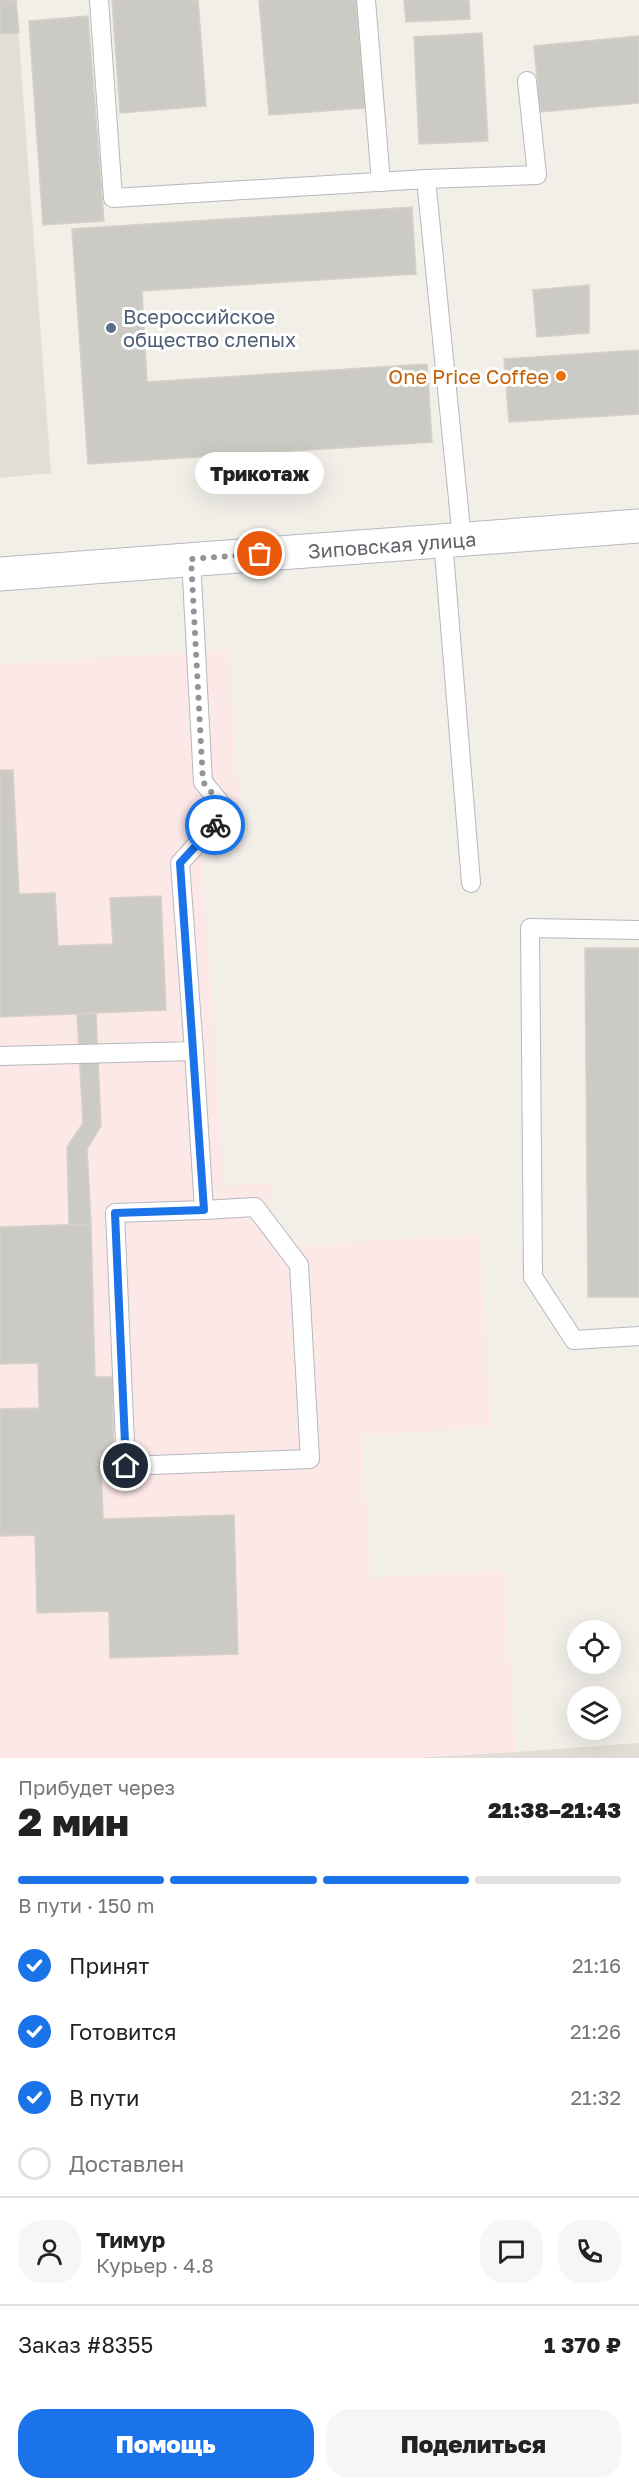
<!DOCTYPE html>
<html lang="ru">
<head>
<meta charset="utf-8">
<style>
	:root { --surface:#fff; --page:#f6f6f6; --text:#222; --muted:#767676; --line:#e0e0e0; --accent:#1a73e8 }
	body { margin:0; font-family:"Golos Text",sans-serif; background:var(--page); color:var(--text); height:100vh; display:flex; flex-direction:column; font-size:22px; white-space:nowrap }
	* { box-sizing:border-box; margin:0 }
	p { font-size:20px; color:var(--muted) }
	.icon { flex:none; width:33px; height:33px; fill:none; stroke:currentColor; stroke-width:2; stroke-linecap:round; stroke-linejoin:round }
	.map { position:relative; height:1758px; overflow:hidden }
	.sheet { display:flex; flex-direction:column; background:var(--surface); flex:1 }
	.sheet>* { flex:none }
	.tools { position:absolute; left:567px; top:1620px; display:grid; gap:12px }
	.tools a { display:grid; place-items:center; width:54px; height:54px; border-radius:50%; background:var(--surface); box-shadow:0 6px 24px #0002; font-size:30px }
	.pin { position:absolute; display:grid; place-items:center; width:51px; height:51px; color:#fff; margin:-26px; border:3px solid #fff; border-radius:50%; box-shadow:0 2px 6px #0007 }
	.courier { position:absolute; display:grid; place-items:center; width:60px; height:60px; margin:-30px; border:4px solid #1a73e8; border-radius:50%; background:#fff; color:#222; box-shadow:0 2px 8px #0007 }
	.bubble { position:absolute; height:42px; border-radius:21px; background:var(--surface); box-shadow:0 6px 24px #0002; font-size:20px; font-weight:800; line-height:42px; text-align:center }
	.headline em { font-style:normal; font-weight:800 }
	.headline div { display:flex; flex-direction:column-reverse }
	.headline { display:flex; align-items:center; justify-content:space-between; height:102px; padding:0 18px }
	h1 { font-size:39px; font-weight:800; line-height:45px }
	.bar { display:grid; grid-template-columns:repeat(4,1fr); gap:9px 6px; align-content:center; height:72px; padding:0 18px }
	.bar i { height:8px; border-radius:4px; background:var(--line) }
	.bar .selected { background:var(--accent) }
	.bar p { grid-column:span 4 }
	.line { display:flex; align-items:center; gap:15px; padding:0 18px; border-top:2px solid var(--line) }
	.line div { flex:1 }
	.round { display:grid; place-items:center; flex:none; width:63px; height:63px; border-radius:24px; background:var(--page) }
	ol { padding:0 18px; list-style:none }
	li { display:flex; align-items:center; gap:18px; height:66px }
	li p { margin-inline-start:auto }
	li .icon { padding:6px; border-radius:50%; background:var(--accent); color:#fff; stroke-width:4 }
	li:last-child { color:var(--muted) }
	li i { width:33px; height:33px; border:3px solid var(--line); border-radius:50% }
	.cta { display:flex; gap:12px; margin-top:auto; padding:12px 18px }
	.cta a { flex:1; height:69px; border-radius:24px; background:var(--accent); color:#fff; font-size:24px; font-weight:800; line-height:69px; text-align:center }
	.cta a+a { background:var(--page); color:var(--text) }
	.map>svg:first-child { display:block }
	.education { fill:#e1ded6 }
	.medical { fill:#fce8e6 }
	.building { fill:#cccac5; stroke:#d6d1c6; stroke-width:1.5 }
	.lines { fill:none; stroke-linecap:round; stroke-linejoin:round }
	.lane-casing { stroke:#b5b8bc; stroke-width:20 }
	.secondary-casing { stroke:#b6babf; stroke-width:35 }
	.lane { stroke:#fff; stroke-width:18 }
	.secondary { stroke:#fff; stroke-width:33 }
	.done { stroke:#929495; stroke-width:6; stroke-dasharray:0 10.8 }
	.route { stroke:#1a73e8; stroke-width:8 }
	.service-dot { fill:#5c6f8a; stroke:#fff; stroke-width:2 }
	.food-dot { fill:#e8710a; stroke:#fff; stroke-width:2 }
	.labels { text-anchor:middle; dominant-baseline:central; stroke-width:6; stroke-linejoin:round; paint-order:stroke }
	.service-label { font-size:20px; fill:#4e5e75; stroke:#fff; text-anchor:start }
	.food-label { font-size:20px; fill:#c56008; stroke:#fff; text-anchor:end }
	.street-label { font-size:20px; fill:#5f6368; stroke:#fff }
</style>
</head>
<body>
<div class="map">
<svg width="639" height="1758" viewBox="0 0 639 1758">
	<rect width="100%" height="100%" fill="#f1efe8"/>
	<g class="education">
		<path d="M0 0H16L51 473 0 478Z"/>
		<path d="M639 1743V1758H412L516 1752Z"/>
	</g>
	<path class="medical" d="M229 650 243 850 202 853 225 1186 271 1183 275 1247 479 1234 492 1427 362 1436 371 1578 504 1570 516 1752 412 1758H0V664Z"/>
	<g class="building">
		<path d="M0 0H16L19 33 0 34Z"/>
		<path d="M112 0H198L206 106 120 113Z"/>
		<path d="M259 0H356L365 108 269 115Z"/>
		<path d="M404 0H469L470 19 406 22Z"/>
		<path d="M88 16 104 221 43 225 29 21Z"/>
		<path d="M482 33 488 141 419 144 414 37Z"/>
		<path d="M639 36V103L540 112 534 46Z"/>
		<path d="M412 207 416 274 142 291 147 382 427 364 432 442 88 464 72 229Z"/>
		<path d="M589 285V333L537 337 533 290Z"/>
		<path d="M639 350V414L509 422 504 359Z"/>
		<path d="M0 770H13L19 894 55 893 58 946 113 944 110 898 161 896 166 1010 0 1017Z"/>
		<path d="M585 948H639V1297H588Z"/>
		<path d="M96 1013 101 1126 87 1149 91 1224 69 1225 67 1147 83 1123 77 1014Z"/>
		<path d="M91 1224 95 1377H112L114 1463 101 1464 103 1519 234 1515 238 1654 110 1658 109 1611 37 1613 35 1535 0 1536V1409L39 1408 38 1363 0 1364V1227Z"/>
	</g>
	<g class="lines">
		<defs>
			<g id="lane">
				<path d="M99 0 113 198 426 179 462 539"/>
				<path d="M366 0 381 182"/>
				<path d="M426 179 537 175 527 81"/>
				<path d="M443 540 471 883"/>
				<path d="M639 930 530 928 533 1277 574 1340 639 1336"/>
				<path d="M194 1051 204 1210 115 1213 126 1466 310 1459 299 1265 255 1207 204 1210"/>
				<path d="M0 1056 194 1051 180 863 227 811 203 782 191 559"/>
			</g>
			<g id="secondary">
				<path id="s1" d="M0 574 639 526"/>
			</g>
		</defs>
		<use href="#lane" class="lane-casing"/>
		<use href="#secondary" class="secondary-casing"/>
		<use href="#lane" class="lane"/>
		<use href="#secondary" class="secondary"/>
	</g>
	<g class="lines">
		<path class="done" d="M215 825 227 811 203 782 191 559 260 554"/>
		<path class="route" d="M126 1466 115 1213 204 1210 180 863 215 825"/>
	</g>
	<circle class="service-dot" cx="111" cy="328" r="6"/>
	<circle class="food-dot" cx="561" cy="376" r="6"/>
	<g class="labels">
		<g class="service-label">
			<text x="123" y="316">Всероссийское<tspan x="123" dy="23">общество слепых</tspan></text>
		</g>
		<g class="food-label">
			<text x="549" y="376">One Price Coffee</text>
		</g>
		<g class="street-label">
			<text stroke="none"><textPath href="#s1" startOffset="393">Зиповская улица</textPath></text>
		</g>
	</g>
</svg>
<div class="tools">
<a><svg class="icon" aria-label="locate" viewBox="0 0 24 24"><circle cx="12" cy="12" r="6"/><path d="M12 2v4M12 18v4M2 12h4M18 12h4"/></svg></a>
<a><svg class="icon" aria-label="layers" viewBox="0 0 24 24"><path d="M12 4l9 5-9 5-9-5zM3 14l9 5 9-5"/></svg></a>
</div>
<div class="pin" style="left:260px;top:554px;background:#ea580c"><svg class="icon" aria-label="bag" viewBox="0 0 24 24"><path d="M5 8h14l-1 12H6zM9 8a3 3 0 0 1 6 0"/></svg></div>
<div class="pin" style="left:126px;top:1466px;background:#1f2937"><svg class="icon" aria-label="home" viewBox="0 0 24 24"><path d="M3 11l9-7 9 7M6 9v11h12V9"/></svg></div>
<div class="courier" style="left:215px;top:825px"><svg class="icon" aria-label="bike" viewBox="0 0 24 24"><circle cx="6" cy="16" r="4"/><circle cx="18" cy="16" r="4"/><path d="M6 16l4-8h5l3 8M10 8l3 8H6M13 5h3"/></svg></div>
<div class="bubble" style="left:195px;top:452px;width:129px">Трикотаж</div>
</div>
<section class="sheet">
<div class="headline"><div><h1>2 мин</h1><p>Прибудет через</p></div><em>21:38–21:43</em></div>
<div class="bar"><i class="selected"></i><i class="selected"></i><i class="selected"></i><i></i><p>В пути · 150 m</p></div>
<ol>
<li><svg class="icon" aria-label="check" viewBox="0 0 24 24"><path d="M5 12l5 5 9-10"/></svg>Принят<p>21:16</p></li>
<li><svg class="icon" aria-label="check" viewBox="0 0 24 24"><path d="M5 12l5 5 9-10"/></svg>Готовится<p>21:26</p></li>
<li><svg class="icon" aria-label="check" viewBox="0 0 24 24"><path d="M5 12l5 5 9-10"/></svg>В пути<p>21:32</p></li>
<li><i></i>Доставлен</li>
</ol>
<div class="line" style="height:108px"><a class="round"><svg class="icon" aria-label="person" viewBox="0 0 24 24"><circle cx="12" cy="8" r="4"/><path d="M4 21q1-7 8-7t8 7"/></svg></a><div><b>Тимур</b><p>Курьер · 4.8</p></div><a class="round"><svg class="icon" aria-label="chat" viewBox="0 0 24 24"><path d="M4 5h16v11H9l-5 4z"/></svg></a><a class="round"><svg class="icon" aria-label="phone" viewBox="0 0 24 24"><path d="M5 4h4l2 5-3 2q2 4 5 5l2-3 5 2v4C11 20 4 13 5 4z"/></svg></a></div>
<div class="line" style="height:78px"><div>Заказ #8355</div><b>1 370 ₽</b></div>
<div class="cta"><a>Помощь</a><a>Поделиться</a></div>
</section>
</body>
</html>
